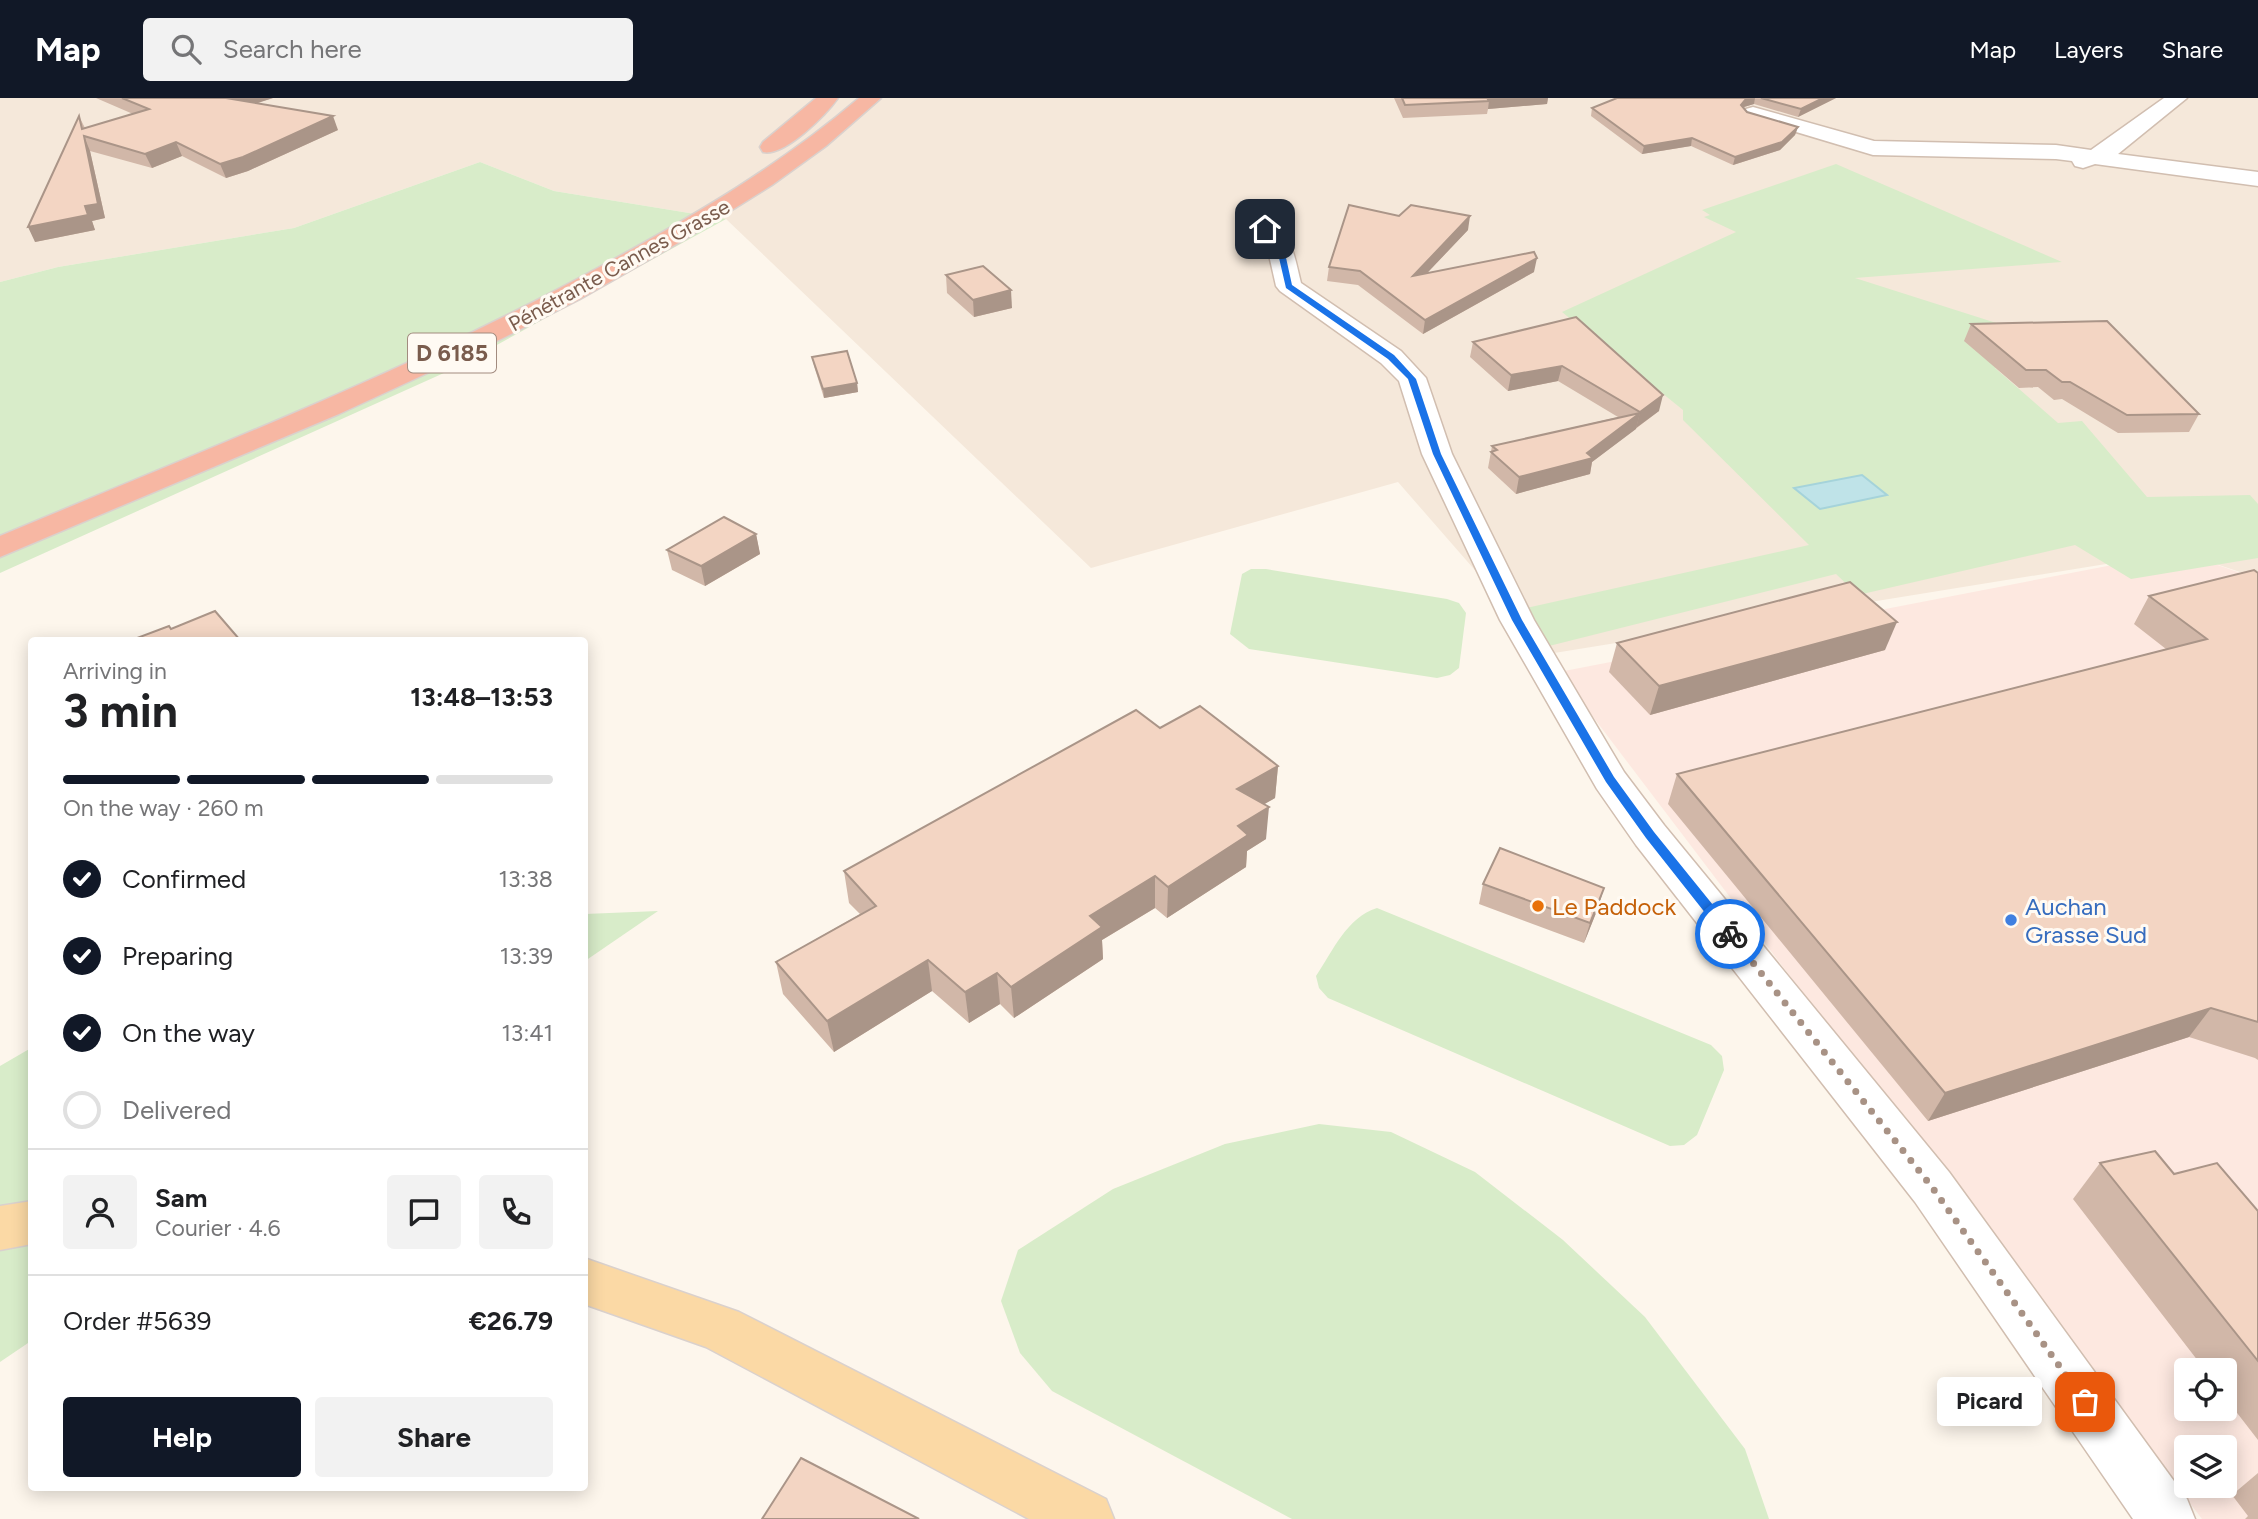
<!DOCTYPE html>
<html lang="en">
<head>
<meta charset="utf-8">
<style>
	:root { --surface:#fff; --page:#f2f2f2; --text:#202124; --muted:#757577; --line:#e0e0e0; --accent:#111827 }
	body { margin:0; font-family:Figtree,sans-serif; background:var(--page); color:var(--text); height:100vh; display:flex; flex-direction:column; font-size:26px; white-space:nowrap }
	* { box-sizing:border-box; margin:0 }
	p { font-size:23px; color:var(--muted) }
	.icon { flex:none; width:38px; height:38px; fill:none; stroke:currentColor; stroke-width:2; stroke-linecap:round; stroke-linejoin:round }
	.map { position:relative; flex:1; overflow:hidden }
	.panel { position:absolute; left:28px; top:539px; width:560px; height:854px; display:flex; flex-direction:column; background:var(--surface); border-radius:7px; box-shadow:0 4px 18px #0003 }
	.panel>* { flex:none }
	.tools { position:absolute; left:2174px; top:1260px; display:grid; gap:14px }
	.tools a { display:grid; place-items:center; width:63px; height:63px; border-radius:7px; background:var(--surface); box-shadow:0 4px 18px #0003; font-size:35px }
	.pin { position:absolute; display:grid; place-items:center; width:60px; height:60px; color:#fff; margin:-30px; border-radius:14px; box-shadow:0 4px 10px #0006 }
	.courier { position:absolute; display:grid; place-items:center; width:70px; height:70px; margin:-35px; border:5px solid #1a73e8; border-radius:50%; background:#fff; color:#222; box-shadow:0 2px 9px #0007 }
	.bubble { position:absolute; height:49px; border-radius:7px; background:var(--surface); box-shadow:0 4px 18px #0003; font-size:23px; font-weight:700; line-height:49px; text-align:center }
	.summary em { font-style:normal; font-weight:700 }
	.summary div { display:flex; flex-direction:column-reverse }
	.summary { display:flex; align-items:center; justify-content:space-between; height:119px; padding:0 35px }
	h1 { font-size:46px; font-weight:700; line-height:52px }
	.bar { display:grid; grid-template-columns:repeat(4,1fr); gap:10px 7px; align-content:center; height:84px; padding:0 35px }
	.bar i { height:9px; border-radius:5px; background:var(--line) }
	.bar .selected { background:var(--accent) }
	.bar p { grid-column:span 4 }
	.line { display:flex; align-items:center; gap:18px; padding:0 35px; border-top:2px solid var(--line) }
	.line div { flex:1 }
	.round { display:grid; place-items:center; flex:none; width:74px; height:74px; border-radius:7px; background:var(--page) }
	ol { padding:0 35px; list-style:none }
	li { display:flex; align-items:center; gap:21px; height:77px }
	li p { margin-inline-start:auto }
	li .icon { padding:7px; border-radius:50%; background:var(--accent); color:#fff; stroke-width:4 }
	li:last-child { color:var(--muted) }
	li i { width:38px; height:38px; border:4px solid var(--line); border-radius:50% }
	.cta { display:flex; gap:14px; margin-top:auto; padding:14px 35px }
	.cta a { flex:1; height:80px; border-radius:7px; background:var(--accent); color:#fff; font-size:28px; font-weight:700; line-height:80px; text-align:center }
	.cta a+a { background:var(--page); color:var(--text) }
	header { display:flex; align-items:center; gap:42px; box-sizing:border-box; height:98px; padding:0 35px; background:var(--accent); color:#fff }
	header strong { font-size:33px }
	nav { display:flex; gap:38px; margin-inline-start:auto; font-size:24px }
	.search { width:490px; height:63px; background:var(--page); display:flex; align-items:center; gap:18px; box-sizing:border-box; padding:0 24px; border-radius:7px; color:var(--muted); font-size:26px }
	.map>svg:first-child { display:block }
	.residential { fill:#f5e8da }
	.commercial { fill:#fde8e0; fill-rule:evenodd }
	.green { fill:#d8ecc9 }
	.water { fill:#bfe3e8; stroke:#a5d3da; stroke-width:2 }
	.lines { fill:none; stroke-linecap:round; stroke-linejoin:round }
	.street-casing { stroke:#d1beb0; stroke-width:3 }
	.primary-casing { stroke:#dad1cd; stroke-width:3 }
	.highway-casing { stroke:#dad1cd; stroke-width:3 }
	.street { fill:#fff; fill-rule:evenodd }
	.primary { fill:#fbd9a5; fill-rule:evenodd }
	.highway { fill:#f7b7a3; fill-rule:evenodd }
	.wall { fill:#d1b7a8 }
	.shaded-wall { fill:#aa9588 }
	.building { fill:#f3d5c3; stroke:#aa9588; stroke-width:2 }
	.route { fill:#1a73e8 }
	.done { stroke:#a89285; stroke-width:7; stroke-dasharray:0 12.6 }
	.food-dot { fill:#e8710a; stroke:#fffaf3; stroke-width:2.5 }
	.shop-dot { fill:#3f7fe0; stroke:#fffaf3; stroke-width:2.5 }
	.labels { text-anchor:middle; dominant-baseline:central; stroke-width:6; stroke-linejoin:round; paint-order:stroke }
	.far-street-label { font-size:21px; fill:#7a5c4d; stroke:#fffaf3 }
	.shield { fill:#fffaf3; stroke:#a28b7f; stroke-width:2 }
	.shield-label { font-size:23px; font-weight:bold; fill:#7a5c4d }
	.food-label { font-size:24px; fill:#c56008; stroke:#fffaf3; text-anchor:start }
	.shop-label { font-size:24px; fill:#366cbe; stroke:#fffaf3; text-anchor:start }
</style>
</head>
<body>
<header>
<strong>Map</strong>
<div class="search"><svg class="icon" aria-label="search" viewBox="0 0 24 24"><circle cx="10" cy="10" r="6"/><path d="M15 15l6 6"/></svg>Search here</div>
<nav><a>Map</a><a>Layers</a><a>Share</a></nav>
</header>
<div class="map">
<svg width="2258" height="1421" viewBox="0 0 2258 1421">
	<rect width="100%" height="100%" fill="#fdf6ec"/>
	<path class="residential" d="M0 0H2258V480L2180 454 1548 556 1398 384 1091 470 726 121 554 93 480 64 294 130 58 169 0 184Z"/>
	<path class="commercial" d="M2180 454 2258 481V1421H2202L1559 574ZM2186 1272H2224V1311H2186ZM2186 1349H2224V1388H2186Z"/>
	<g class="green">
		<path d="M480 64 554 93 726 121 455 270 0 475V184L58 169 294 130Z"/>
		<path d="M1836 66 2062 164 1855 180 2037 238 1995 270 2058 325 2082 323 2147 399 2250 397 2258 406V460L2131 481 2075 447 1858 497 1836 476 1545 549 1522 511 1809 447 1683 322V312L1562 214 1736 134 1704 119 1710 117 1702 112Z"/>
		<path d="M1251 471H1266L1447 501 1459 505 1466 515 1459 570 1450 577 1437 580 1249 551 1230 536 1242 476Z"/>
		<path d="M1377 810 1711 947 1722 958 1724 972 1697 1037 1684 1047 1670 1048 1328 900 1319 890 1316 878C1333 853 1347 819 1377 810Z"/>
		<path d="M658 813 585 863V816Z"/>
		<path d="M31 950V1243L0 1264V968Z"/>
		<path d="M1319 1026 1391 1034 1475 1074 1563 1142 1645 1219 1745 1351 1769 1421H1292L1052 1293 1020 1255 1001 1203 1018 1152 1113 1091 1225 1046Z"/>
	</g>
	<path class="water" d="M1862 377 1887 397 1820 411 1794 390Z"/>
	<g class="lines">
		<defs>
			<g id="street">
				<path d="M2164 0H2187L2118 56 2258 74V88L2095 66 2083 70 2075 68 2072 63 2056 61 1873 57 1746 19 1742 15 1746 11 1753 9 1874 43 2056 47 2091 52Z"/>
				<path d="M1265 124C1292 130 1295 162 1301 185L1401 253 1426 280 1452 356 1534 522 1624 674 1664 727 1949 1074 2187 1401 2195 1421H2133L1915 1104 1636 747 1597 691 1500 522 1422 356 1399 283 1381 265 1280 193 1276 188 1267 148 1253 131 1257 126Z"/>
			</g>
			<g id="primary">
				<path d="M32 1103V1146L0 1152V1108Z"/>
				<path d="M584 1160 739 1214 1106 1401 1114 1421H1029L706 1249 584 1206Z"/>
			</g>
			<g id="highway">
				<path d="M816 0H838C826 17 784 59 763 54L760 49 763 44Z"/>
				<path d="M859 0H881L826 48 772 87 687 140 580 201 501 241 339 316 0 459V438C205 352 412 272 607 165 695 117 782 66 859 0Z"/>
			</g>
		</defs>
		<use href="#street" class="street-casing"/>
		<use href="#primary" class="primary-casing"/>
		<use href="#highway" class="highway-casing"/>
		<use href="#street" class="street"/>
		<use href="#primary" class="primary"/>
		<use href="#highway" class="highway"/>
	</g>
	<g class="wall">
		<path d="M96 0H273L256 5 338 32 248 73 226 80 182 58 152 70 90 53 105 120 92 123 95 132 35 144 79 18 85 30 133 16Z"/>
		<path d="M1394 0H1548L1547 6 1488 11 1487 16 1403 20Z"/>
		<path d="M1617 0H1836L1798 19 1754 6 1744 9 1747 14 1798 29 1795 37 1780 52 1733 67 1691 48 1642 56 1591 18 1592 10Z"/>
		<path d="M1468 132 1427 175 1534 174 1423 236 1358 187 1327 183 1329 169Z"/>
		<path d="M946 177 1012 210 974 219 947 195Z"/>
		<path d="M1576 219 1659 313 1592 364 1590 376 1516 396 1488 370 1492 348 1618 319 1558 283 1508 293 1470 259 1473 244Z"/>
		<path d="M1971 226 2199 316 2189 334 2118 335 2062 301 2054 302 2038 289 2019 290 1964 243Z"/>
		<path d="M812 259 857 285 858 294 824 300 814 268Z"/>
		<path d="M756 436 760 456 705 488 672 472 667 452Z"/>
		<path d="M2258 475V962L2255 960 2189 939 1928 1023 1668 706 1677 676 2166 551 2134 526 2149 498Z"/>
		<path d="M1617 545 1885 552 1650 617 1609 574Z"/>
		<path d="M1160 630 1278 668 1275 700 1264 706 1266 741 1247 753 1246 769 1167 820 1155 810 1102 842 1103 861 1014 920 1000 906 969 925 932 893 834 954 783 896 776 864 860 816 849 805 844 773Z"/>
		<path d="M1483 786 1598 810 1584 845 1479 806Z"/>
		<path d="M2100 1065 2174 1076 2258 1113V1342L2224 1298V1272H2205L2073 1101Z"/>
		<path d="M2258 1375V1421H2245L2248 1418 2232 1397Z"/>
	</g>
	<g class="shaded-wall">
		<path d="M225 0H273L231 14Z"/>
		<path d="M1486 0H1548L1547 6 1488 11 1489 3Z"/>
		<path d="M1751 0H1755L1754 6 1744 9 1739 15 1741 7 1746 1Z"/>
		<path d="M1823 0H1836L1798 19 1801 11Z"/>
		<path d="M333 18 338 32 248 73 226 80 220 66Z"/>
		<path d="M1798 29 1795 37 1780 52 1733 67 1735 59Z"/>
		<path d="M84 38 90 53 105 120 92 123 95 132 35 144 28 129Z"/>
		<path d="M1692 40 1691 48 1642 56 1644 48Z"/>
		<path d="M176 44 182 58 152 70 145 56Z"/>
		<path d="M1470 118 1468 132 1411 192 1413 178Z"/>
		<path d="M1537 160 1534 174 1423 236 1425 222Z"/>
		<path d="M1011 192 1012 210 974 219 973 202Z"/>
		<path d="M1562 268 1558 283 1508 293 1511 277Z"/>
		<path d="M857 285 858 294 824 300 823 291Z"/>
		<path d="M1663 297 1659 313 1636 330 1640 314Z"/>
		<path d="M1640 315 1636 331 1592 364 1590 376 1516 396 1519 379 1587 355Z"/>
		<path d="M756 436 760 456 705 488 701 468Z"/>
		<path d="M1897 524 1885 552 1650 617 1659 588Z"/>
		<path d="M1278 668 1275 700 1235 723 1237 691Z"/>
		<path d="M1269 709 1266 741 1247 753 1246 769 1167 820 1168 789 1238 728Z"/>
		<path d="M1155 778V810L1102 842 1103 861 1014 920 1011 889 1090 818Z"/>
		<path d="M1604 790 1598 810 1584 845 1590 825Z"/>
		<path d="M928 862 932 893 834 954 827 923Z"/>
		<path d="M997 875 1000 906 969 925 965 894Z"/>
		<path d="M2211 910 2189 939 1928 1023 1945 995Z"/>
	</g>
	<g class="building">
		<path d="M122 0H226L333 18 243 59 220 66 176 44 145 56 84 38 98 106 85 108 88 117 28 129 79 18 82 31 149 11Z"/>
		<path d="M1402 0H1487L1489 3 1405 7Z"/>
		<path d="M1617 0H1751L1746 1 1741 7 1747 14 1798 29 1782 44 1735 59 1692 40 1644 48 1592 10Z"/>
		<path d="M1761 0H1823L1801 11Z"/>
		<path d="M1349 107 1399 118 1411 107 1470 118 1413 178 1534 154 1537 160 1425 222 1360 173 1329 169Z"/>
		<path d="M983 168 1011 192 973 202 946 177Z"/>
		<path d="M1576 219 1663 297 1640 314 1562 268 1511 277 1473 244Z"/>
		<path d="M2107 223 2199 316 2127 317 2070 284H2062L2046 272H2026L1971 226Z"/>
		<path d="M847 253 857 285 823 291 812 259Z"/>
		<path d="M1640 315 1587 355 1593 360 1519 379 1491 354 1497 352 1492 348Z"/>
		<path d="M724 419 756 436 701 468 667 452Z"/>
		<path d="M2254 472 2258 475V924L2211 910 1945 995 1677 676 2207 541 2149 498Z"/>
		<path d="M1850 484 1897 524 1659 588 1617 545Z"/>
		<path d="M215 513 240 542H138L137 540 169 528 171 531Z"/>
		<path d="M1200 608 1278 668 1237 691 1269 709 1238 728 1248 737 1168 789 1155 778 1090 818 1102 829 1011 889 997 875 965 894 928 862 827 923 776 864 876 808 844 773 1136 612 1160 630Z"/>
		<path d="M1500 750 1604 790 1590 825 1483 786Z"/>
		<path d="M2155 1053 2174 1076 2217 1065 2258 1113V1263L2100 1065Z"/>
		<path d="M801 1360 919 1421H762Z"/>
	</g>
	<path class="route" d="M1262 130H1267L1283 146 1292 187 1394 257 1416 281 1441 356 1522 522 1614 679 1654 734 1734 833V840H1725L1646 740 1606 684 1512 522 1433 356 1408 281 1388 261 1286 190 1276 147Z"/>
	<g class="lines">
		<path class="done" d="M1730 836 1932 1089 2085 1304"/>
	</g>
	<circle class="food-dot" cx="1538" cy="808" r="7"/>
	<circle class="shop-dot" cx="2011" cy="822" r="7"/>
	<g class="labels">
		<g class="far-street-label">
			<text transform="translate(619 167) rotate(-29)">Pénétrante Cannes Grasse</text>
		</g>
		<rect class="shield" x="408" y="235.5" width="88" height="39" rx="5"/>
		<g class="shield-label">
			<text x="452" y="255">D 6185</text>
		</g>
		<g class="food-label">
			<text x="1552" y="808">Le Paddock</text>
		</g>
		<g class="shop-label">
			<text x="2025" y="808">Auchan<tspan x="2025" dy="28">Grasse Sud</tspan></text>
		</g>
	</g>
</svg>
<div class="tools">
<a><svg class="icon" aria-label="locate" viewBox="0 0 24 24"><circle cx="12" cy="12" r="6"/><path d="M12 2v4M12 18v4M2 12h4M18 12h4"/></svg></a>
<a><svg class="icon" aria-label="layers" viewBox="0 0 24 24"><path d="M12 4l9 5-9 5-9-5zM3 14l9 5 9-5"/></svg></a>
</div>
<div class="pin" style="left:2085px;top:1304px;background:#ea580c"><svg class="icon" aria-label="bag" viewBox="0 0 24 24"><path d="M5 8h14l-1 12H6zM9 8a3 3 0 0 1 6 0"/></svg></div>
<div class="pin" style="left:1265px;top:131px;background:#1f2937"><svg class="icon" aria-label="home" viewBox="0 0 24 24"><path d="M3 11l9-7 9 7M6 9v11h12V9"/></svg></div>
<div class="courier" style="left:1730px;top:836px"><svg class="icon" aria-label="bike" viewBox="0 0 24 24"><circle cx="6" cy="16" r="4"/><circle cx="18" cy="16" r="4"/><path d="M6 16l4-8h5l3 8M10 8l3 8H6M13 5h3"/></svg></div>
<div class="bubble" style="left:1937px;top:1279px;width:105px">Picard</div>
<section class="panel">
<div class="summary"><div><h1>3 min</h1><p>Arriving in</p></div><em>13:48–13:53</em></div>
<div class="bar"><i class="selected"></i><i class="selected"></i><i class="selected"></i><i></i><p>On the way · 260 m</p></div>
<ol>
<li><svg class="icon" aria-label="check" viewBox="0 0 24 24"><path d="M5 12l5 5 9-10"/></svg>Confirmed<p>13:38</p></li>
<li><svg class="icon" aria-label="check" viewBox="0 0 24 24"><path d="M5 12l5 5 9-10"/></svg>Preparing<p>13:39</p></li>
<li><svg class="icon" aria-label="check" viewBox="0 0 24 24"><path d="M5 12l5 5 9-10"/></svg>On the way<p>13:41</p></li>
<li><i></i>Delivered</li>
</ol>
<div class="line" style="height:126px"><a class="round"><svg class="icon" aria-label="person" viewBox="0 0 24 24"><circle cx="12" cy="8" r="4"/><path d="M4 21q1-7 8-7t8 7"/></svg></a><div><b>Sam</b><p>Courier · 4.6</p></div><a class="round"><svg class="icon" aria-label="chat" viewBox="0 0 24 24"><path d="M4 5h16v11H9l-5 4z"/></svg></a><a class="round"><svg class="icon" aria-label="phone" viewBox="0 0 24 24"><path d="M5 4h4l2 5-3 2q2 4 5 5l2-3 5 2v4C11 20 4 13 5 4z"/></svg></a></div>
<div class="line" style="height:91px"><div>Order #5639</div><b>€26.79</b></div>
<div class="cta"><a>Help</a><a>Share</a></div>
</section>
</div>
</body>
</html>
